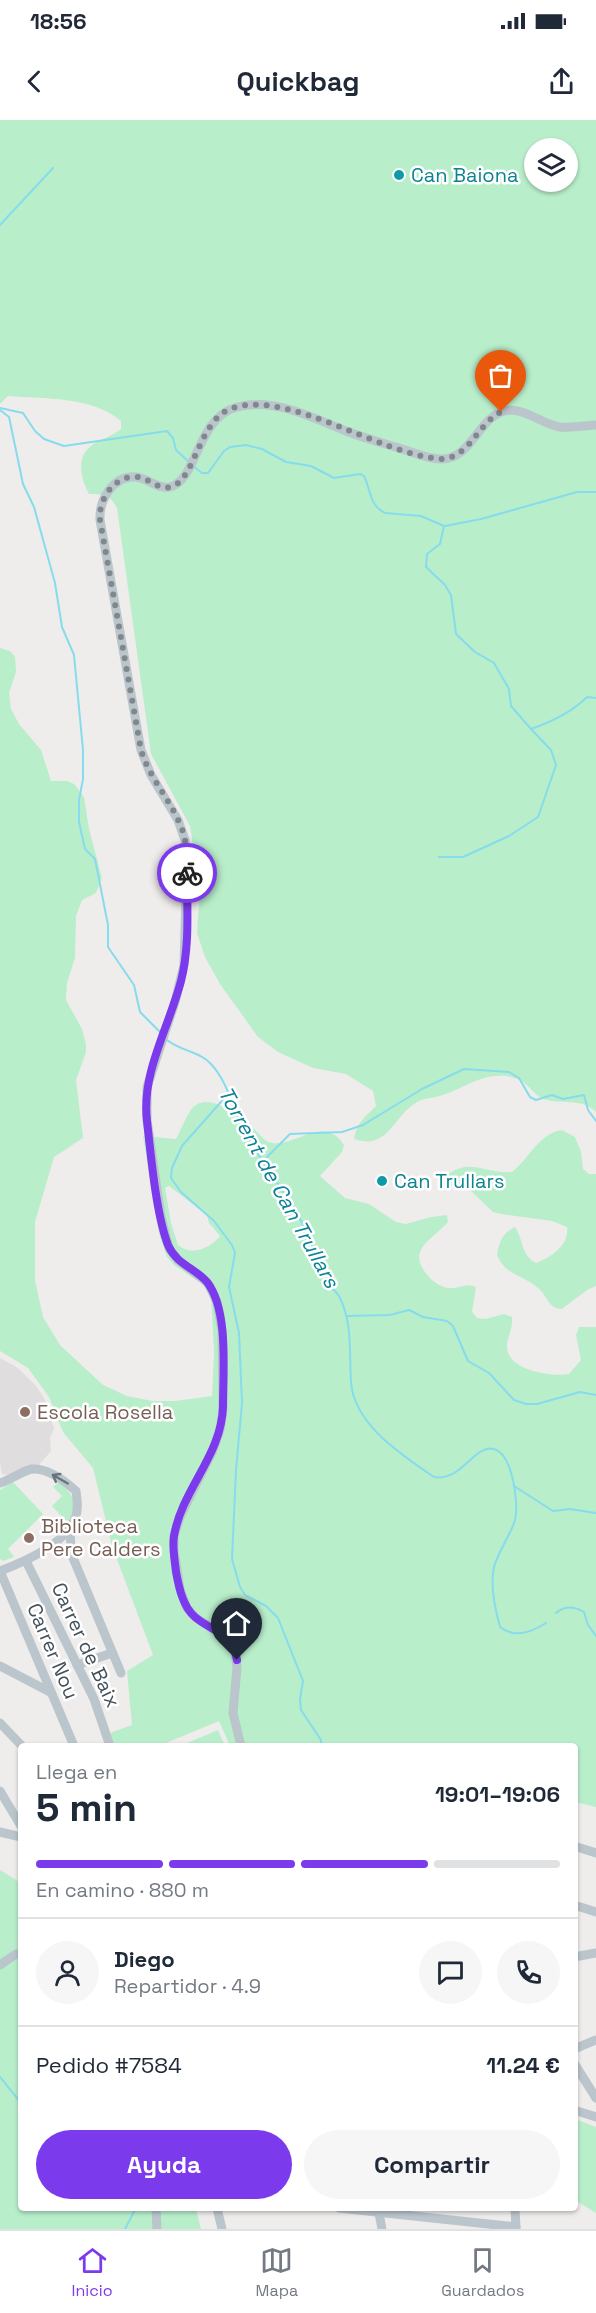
<!DOCTYPE html>
<html lang="es">
<head>
<meta charset="utf-8">
<style>
	:root { --surface:#fff; --page:#f6f6f7; --text:#1f2937; --muted:#747a83; --line:#e0e1e3; --accent:#7c3aed }
	body { margin:0; font-family:"Space Grotesk",sans-serif; background:var(--page); color:var(--text); height:100vh; display:flex; flex-direction:column; font-size:22px; white-space:nowrap }
	* { box-sizing:border-box; margin:0 }
	p { font-size:20px; color:var(--muted) }
	.icon { flex:none; width:33px; height:33px; fill:none; stroke:currentColor; stroke-width:2; stroke-linecap:round; stroke-linejoin:round }
	.map { position:relative; flex:1; overflow:hidden }
	.drawer { position:absolute; left:18px; top:1623px; width:560px; height:468px; display:flex; flex-direction:column; background:var(--surface); border-radius:6px; box-shadow:0 2px 4px #0004 }
	.drawer>* { flex:none }
	.buttons { position:absolute; left:524px; top:18px; display:grid; gap:12px }
	.buttons a { display:grid; place-items:center; width:54px; height:54px; border-radius:50%; background:var(--surface); box-shadow:0 2px 4px #0004; font-size:30px }
	.pin { position:absolute; display:grid; place-items:center; width:51px; height:51px; color:#fff; margin:-62px -26px; border-radius:50% 50% 50% 0; rotate:-45deg; box-shadow:0 0 6px #0007 }
	.pin .icon { rotate:45deg }
	.courier { position:absolute; display:grid; place-items:center; width:60px; height:60px; margin:-30px; border:4px solid #7c3aed; border-radius:50%; background:#fff; color:#222; box-shadow:0 2px 8px #0007 }
	.overview em { font-style:normal; font-weight:800 }
	.overview div { display:flex; flex-direction:column-reverse }
	.overview { display:flex; align-items:center; justify-content:space-between; height:102px; padding:0 18px }
	h1 { font-size:39px; font-weight:800; line-height:45px }
	.bar { display:grid; grid-template-columns:repeat(4,1fr); gap:9px 6px; align-content:center; height:72px; padding:0 18px }
	.bar i { height:8px; border-radius:4px; background:var(--line) }
	.bar .current { background:var(--accent) }
	.bar p { grid-column:span 4 }
	.line { display:flex; align-items:center; gap:15px; padding:0 18px; border-top:2px solid var(--line) }
	.line div { flex:1 }
	.round { display:grid; place-items:center; flex:none; width:63px; height:63px; border-radius:32px; background:var(--page) }
	.action { display:flex; gap:12px; margin-top:auto; padding:12px 18px }
	.action a { flex:1; height:69px; border-radius:36px; background:var(--accent); color:#fff; font-size:24px; font-weight:800; line-height:69px; text-align:center }
	.action a+a { background:var(--page); color:var(--text) }
	.status { display:flex; justify-content:space-between; align-items:center; height:42px; padding:0 30px; background:var(--surface); direction:ltr }
	.status svg { height:16px; fill:currentColor }
	header { display:flex; justify-content:space-between; align-items:center; height:78px; padding:0 18px; background:var(--surface); font-size:27px; font-weight:800 }
	.tabs { display:flex; justify-content:space-around; align-items:center; height:84px; border-top:2px solid var(--line); background:var(--surface); font-size:16px; color:var(--muted) }
	.tabs a { display:grid; justify-items:center; gap:3px }
	.tabs .current { color:var(--accent) }
	.map>svg:first-child { display:block }
	.education { fill:#e0ddde }
	.green { fill:#b9eecb; fill-rule:evenodd }
	.lines { fill:none; stroke-linecap:round; stroke-linejoin:round }
	.stream { stroke:#86dcec; stroke-width:2 }
	.minor { stroke:#bac5cc; stroke-width:9 }
	.oneway { stroke:#68747c }
	.done { stroke:#80878d; stroke-width:6; stroke-dasharray:0 10.8 }
	.route { stroke:#7c3aed; stroke-width:8 }
	.culture-dot { fill:#0f9aa8; stroke:#fff; stroke-width:2 }
	.education-dot { fill:#8d6e63; stroke:#fff; stroke-width:2 }
	.labels { text-anchor:middle; dominant-baseline:central; stroke-width:5; stroke-linejoin:round; paint-order:stroke }
	.culture-label { font-size:20px; fill:#0d838f; stroke:#fff; text-anchor:start }
	.education-label { font-size:20px; fill:#785e54; stroke:#fff; text-anchor:start }
	.street-label { font-size:20px; fill:#45515a; stroke:#fff }
	.water-label { font-size:21px; font-style:italic; fill:#0c8297; stroke:#fff }
</style>
</head>
<body>
<div class="status"><b>18:56</b><svg viewBox="0 0 49 12"><path d="M0 12V9h3v3zM5 12V6h3v6zM10 12V3h3v9zM15 12V0h3v12zM26 1h20v11H26zM47 4h2v5h-2z"/></svg></div>
<header><svg class="icon" aria-label="back" viewBox="0 0 24 24"><path d="M15 5l-7 7 7 7"/></svg>Quickbag<svg class="icon" aria-label="share" viewBox="0 0 24 24"><path d="M12 15V3M7 8l5-5 5 5M5 13v7h14v-7"/></svg></header>
<div class="map">
<svg width="596" height="2109" viewBox="0 0 596 2109">
	<rect width="100%" height="100%" fill="#efecec"/>
	<path class="education" d="M0 1238 18 1248 37 1267 45 1280 54 1309 50 1318 51 1331 38 1346 8 1355 2 1354 0 1343Z"/>
	<g class="green">
		<path d="M0 0H596V992C581 977 561 985 544 979 528 972 530 959 505 956 481 954 464 968 443 975 435 978 424 978 417 982 393 996 388 1031 354 1019 356 1003 366 996 376 986L373 971 346 954 313 948 278 932 258 917 220 864 205 837 197 813 200 771 190 706 151 634 117 388C111 375 102 374 89 374 80 357 75 335 95 323 104 318 112 316 121 309V301C92 276 44 279 8 276L0 284ZM534 28H567V62H534Z"/>
		<path d="M0 528 10 531 15 537 16 552 9 573 11 589 19 604 41 630 51 661H67L74 664 84 677 89 709 102 758 96 773 82 780 76 796 75 838 67 863 66 880 82 909 86 924V932L76 960 83 1018 54 1037 35 1102V1160L43 1197 60 1225 103 1265 127 1276 152 1281H175L212 1276 214 1232 211 1176 201 1163 174 1145 167 1137 159 1114 143 1016 176 1019C181 1010 185 998 191 990 207 968 239 997 254 1009 260 1014 263 1021 272 1023 296 1027 324 994 344 1025L342 1032 320 1056 345 1078 369 1084 396 1102 406 1104 431 1097 447 1095 448 1102C431 1121 405 1130 429 1157 433 1162 443 1168 449 1168 460 1169 465 1162 476 1167L472 1192 477 1198 486 1199 504 1194 512 1197C513 1208 508 1215 507 1225 505 1250 551 1257 569 1254L581 1240 576 1215 579 1207H596V1687L575 1682 574 1626H230L219 1601 159 1626H115L110 1613 132 1605 127 1551 153 1535 112 1426 93 1348 63 1312 49 1277 28 1248 0 1231ZM169 1066 207 1095 209 1103 220 1116C210 1129 191 1136 178 1125L171 1103 165 1068Z"/>
		<path d="M562 1010 575 1017 581 1032 583 1049 589 1054H596V1166L587 1170 562 1189C548 1189 548 1176 538 1168 523 1155 505 1155 497 1135 499 1122 503 1112 515 1107 524 1120 520 1134 536 1143 551 1138 570 1124 567 1107L552 1101 501 1094 493 1092 469 1069 446 1065 445 1057C469 1036 483 1054 512 1052 529 1039 539 1013 562 1010Z"/>
		<path d="M13 1362 43 1394 8 1429 14 1437 3 1441 0 1439V1370Z"/>
		<path d="M59 1362C76 1377 77 1383 68 1403L52 1386 62 1376 53 1367Z"/>
		<path d="M218 1610 225 1626H180Z"/>
		<path d="M0 1750 21 1763V2088H196L201 2109H0Z"/>
		<path d="M575 1999 596 2007V2093L575 2080Z"/>
	</g>
	<g class="lines">
		<g class="stream">
			<path d="M0 105 53 48"/>
			<path d="M0 288 23 293 35 311 44 319 64 326 167 311 173 318 176 330 189 342"/>
			<path d="M0 290 9 297 23 364 34 387 55 463 62 507 74 535 83 630V659L79 680V702L85 729 95 739 108 805V827L134 865 140 892 161 913"/>
			<path d="M193 346 202 353H208L224 331 230 327 246 325 262 329 286 342 311 346 334 358 360 354 364 356C371 370 369 385 385 393L421 396 444 406 440 424 427 434 426 447 445 465 451 475 456 514 475 532 494 543 509 569 511 586 531 609C551 602 572 592 587 577L596 578"/>
			<path d="M445 406 481 399 577 372H596"/>
			<path d="M439 737H463L509 716 538 697 556 645 551 630 531 609"/>
			<path d="M167 920C180 931 199 931 210 943 229 962 234 994 247 1016 265 1047 288 1076 305 1108 313 1125 317 1143 325 1159 329 1166 335 1170 339 1176 353 1203 349 1232 351 1261 353 1304 402 1335 434 1357 462 1362 474 1324 494 1329 513 1334 519 1385 515 1400 510 1416 499 1430 494 1447 490 1465 495 1489 500 1507 515 1519 532 1512 546 1503"/>
			<path d="M227 975 182 1026 172 1048 171 1058 181 1072 214 1101 232 1125 235 1133 229 1167 239 1213 242 1283 236 1350 232 1439 240 1467 245 1475 266 1486 278 1498 303 1561 300 1579 301 1590 321 1620V1626"/>
			<path d="M263 1041 290 1014 342 1012 363 1005 422 969 464 949 509 952 519 958 530 977 536 980 552 975 563 979 584 975 588 990 596 1001"/>
			<path d="M346 1196 390 1195 409 1190 423 1197 447 1201 453 1206 468 1241 489 1253 514 1280 526 1284H537L580 1272 596 1275"/>
			<path d="M514 1366 553 1391 570 1389 596 1393"/>
			<path d="M556 1493C565 1485 574 1486 584 1492L588 1505 596 1516"/>
			<path d="M0 1957 21 1983"/>
			<path d="M125 2109 136 2088"/>
		</g>
		<g class="minor">
			<path d="M0 1363C10 1360 22 1351 32 1349 48 1348 65 1361 76 1371 77 1380 79 1389 75 1398 66 1424 24 1442 0 1451"/>
			<path d="M70 1408 71 1433 121 1553"/>
			<path d="M26 1441 94 1579 110 1626"/>
			<path d="M0 1451 74 1626"/>
			<path d="M77 1545 112 1533"/>
			<path d="M0 1546 50 1572"/>
			<path d="M0 1603 22 1626"/>
			<path d="M241 1626 233 1593 237 1547 235 1529 227 1517 196 1498 187 1488 180 1469 174 1431V1416L180 1397 213 1330 220 1310 223 1289 222 1211 217 1182 208 1163 178 1140 169 1128 161 1097 147 1000V967L175 882 184 845 187 743 185 720 178 700 151 655 141 630 100 400C99 380 113 355 136 357 148 358 158 370 170 367 198 360 196 298 237 287 274 277 313 298 346 311 364 318 383 323 402 329 415 333 428 339 441 339 472 339 477 299 504 291 523 286 541 304 560 307 571 308 584 306 596 305"/>
			<path d="M0 1671 21 1706"/>
			<path d="M0 1712 21 1717"/>
			<path d="M574 1726 596 1733"/>
			<path d="M574 1785 596 1792"/>
			<path d="M574 1837 596 1833"/>
			<path d="M0 1845 16 1834H21"/>
			<path d="M574 1929 596 1920"/>
			<path d="M574 1943 596 1978"/>
			<path d="M574 1990 596 1997"/>
			<path d="M156 2088 157 2109"/>
			<path d="M217 2088 222 2109"/>
			<path d="M339 2088 516 2107"/>
			<path d="M515 2088 516 2109"/>
			<path d="M379 2093 382 2109"/>
		</g>
	</g>
	<defs><path id="oneway-shaft" d="M-6 0H5M1.5-3L5.5 0L1.5 3" fill="none" stroke-width="1.6" stroke-linecap="round" stroke-linejoin="round" transform="scale(1.5)"/></defs>
	<use class="oneway" href="#oneway-shaft" transform="translate(60 1359) rotate(-150)"/>
	<g class="lines">
		<path class="done" d="M187 753C187 735 187 718 179 702 168 677 149 657 141 630L100 400C98 380 114 355 137 357 149 358 158 370 171 367 195 360 199 301 230 289 285 267 380 335 441 339 470 338 477 304 501 292"/>
		<path class="route" d="M187 753C187 788 190 826 181 861 169 907 141 953 147 1001 151 1036 156 1094 168 1125 176 1144 195 1148 207 1162 229 1190 223 1252 223 1286 222 1335 182 1369 174 1416 172 1428 175 1441 176 1452 179 1468 183 1487 195 1497 215 1514 232 1511 237 1540"/>
	</g>
	<g class="culture-dot">
		<circle cx="399" cy="55" r="6"/>
		<circle cx="382" cy="1061" r="6"/>
	</g>
	<g class="education-dot">
		<circle cx="25" cy="1292" r="6"/>
		<circle cx="29" cy="1418" r="6"/>
	</g>
	<g class="labels">
		<g class="culture-label">
			<text x="411" y="55">Can Baiona</text>
			<text x="394" y="1061">Can Trullars</text>
		</g>
		<g class="education-label">
			<text x="37" y="1292">Escola Rosella</text>
			<text x="41" y="1406">Biblioteca<tspan x="41" dy="23">Pere Calders</tspan></text>
		</g>
		<g class="street-label">
			<text transform="translate(86 1525) rotate(65)">Carrer de Baix</text>
			<text transform="translate(53 1531) rotate(67)">Carrer Nou</text>
		</g>
		<g class="water-label">
			<text transform="translate(279 1067) rotate(61)">Torrent de Can Trullars</text>
		</g>
	</g>
</svg>
<div class="buttons">
<a><svg class="icon" aria-label="layers" viewBox="0 0 24 24"><path d="M12 4l9 5-9 5-9-5zM3 14l9 5 9-5"/></svg></a>
</div>
<div class="pin" style="left:501px;top:292px;background:#ea580c"><svg class="icon" aria-label="bag" viewBox="0 0 24 24"><path d="M5 8h14l-1 12H6zM9 8a3 3 0 0 1 6 0"/></svg></div>
<div class="pin" style="left:237px;top:1540px;background:#1f2937"><svg class="icon" aria-label="home" viewBox="0 0 24 24"><path d="M3 11l9-7 9 7M6 9v11h12V9"/></svg></div>
<div class="courier" style="left:187px;top:753px"><svg class="icon" aria-label="bike" viewBox="0 0 24 24"><circle cx="6" cy="16" r="4"/><circle cx="18" cy="16" r="4"/><path d="M6 16l4-8h5l3 8M10 8l3 8H6M13 5h3"/></svg></div>
<section class="drawer">
<div class="overview"><div><h1>5 min</h1><p>Llega en</p></div><em>19:01–19:06</em></div>
<div class="bar"><i class="current"></i><i class="current"></i><i class="current"></i><i></i><p>En camino · 880 m</p></div>
<div class="line" style="height:108px"><a class="round"><svg class="icon" aria-label="person" viewBox="0 0 24 24"><circle cx="12" cy="8" r="4"/><path d="M4 21q1-7 8-7t8 7"/></svg></a><div><b>Diego</b><p>Repartidor · 4.9</p></div><a class="round"><svg class="icon" aria-label="chat" viewBox="0 0 24 24"><path d="M4 5h16v11H9l-5 4z"/></svg></a><a class="round"><svg class="icon" aria-label="phone" viewBox="0 0 24 24"><path d="M5 4h4l2 5-3 2q2 4 5 5l2-3 5 2v4C11 20 4 13 5 4z"/></svg></a></div>
<div class="line" style="height:78px"><div>Pedido #7584</div><b>11.24 €</b></div>
<div class="action"><a>Ayuda</a><a>Compartir</a></div>
</section>
</div>
<nav class="tabs">
<a class="current"><svg class="icon" aria-label="home" viewBox="0 0 24 24"><path d="M3 11l9-7 9 7M6 9v11h12V9"/></svg>Inicio</a>
<a><svg class="icon" aria-label="map" viewBox="0 0 24 24"><path d="M3 6l6-2 6 2 6-2v14l-6 2-6-2-6 2zM9 4v14M15 6v14"/></svg>Mapa</a>
<a><svg class="icon" aria-label="saved" viewBox="0 0 24 24"><path d="M7 4h10v16l-5-4-5 4z"/></svg>Guardados</a>
</nav>
</body>
</html>
